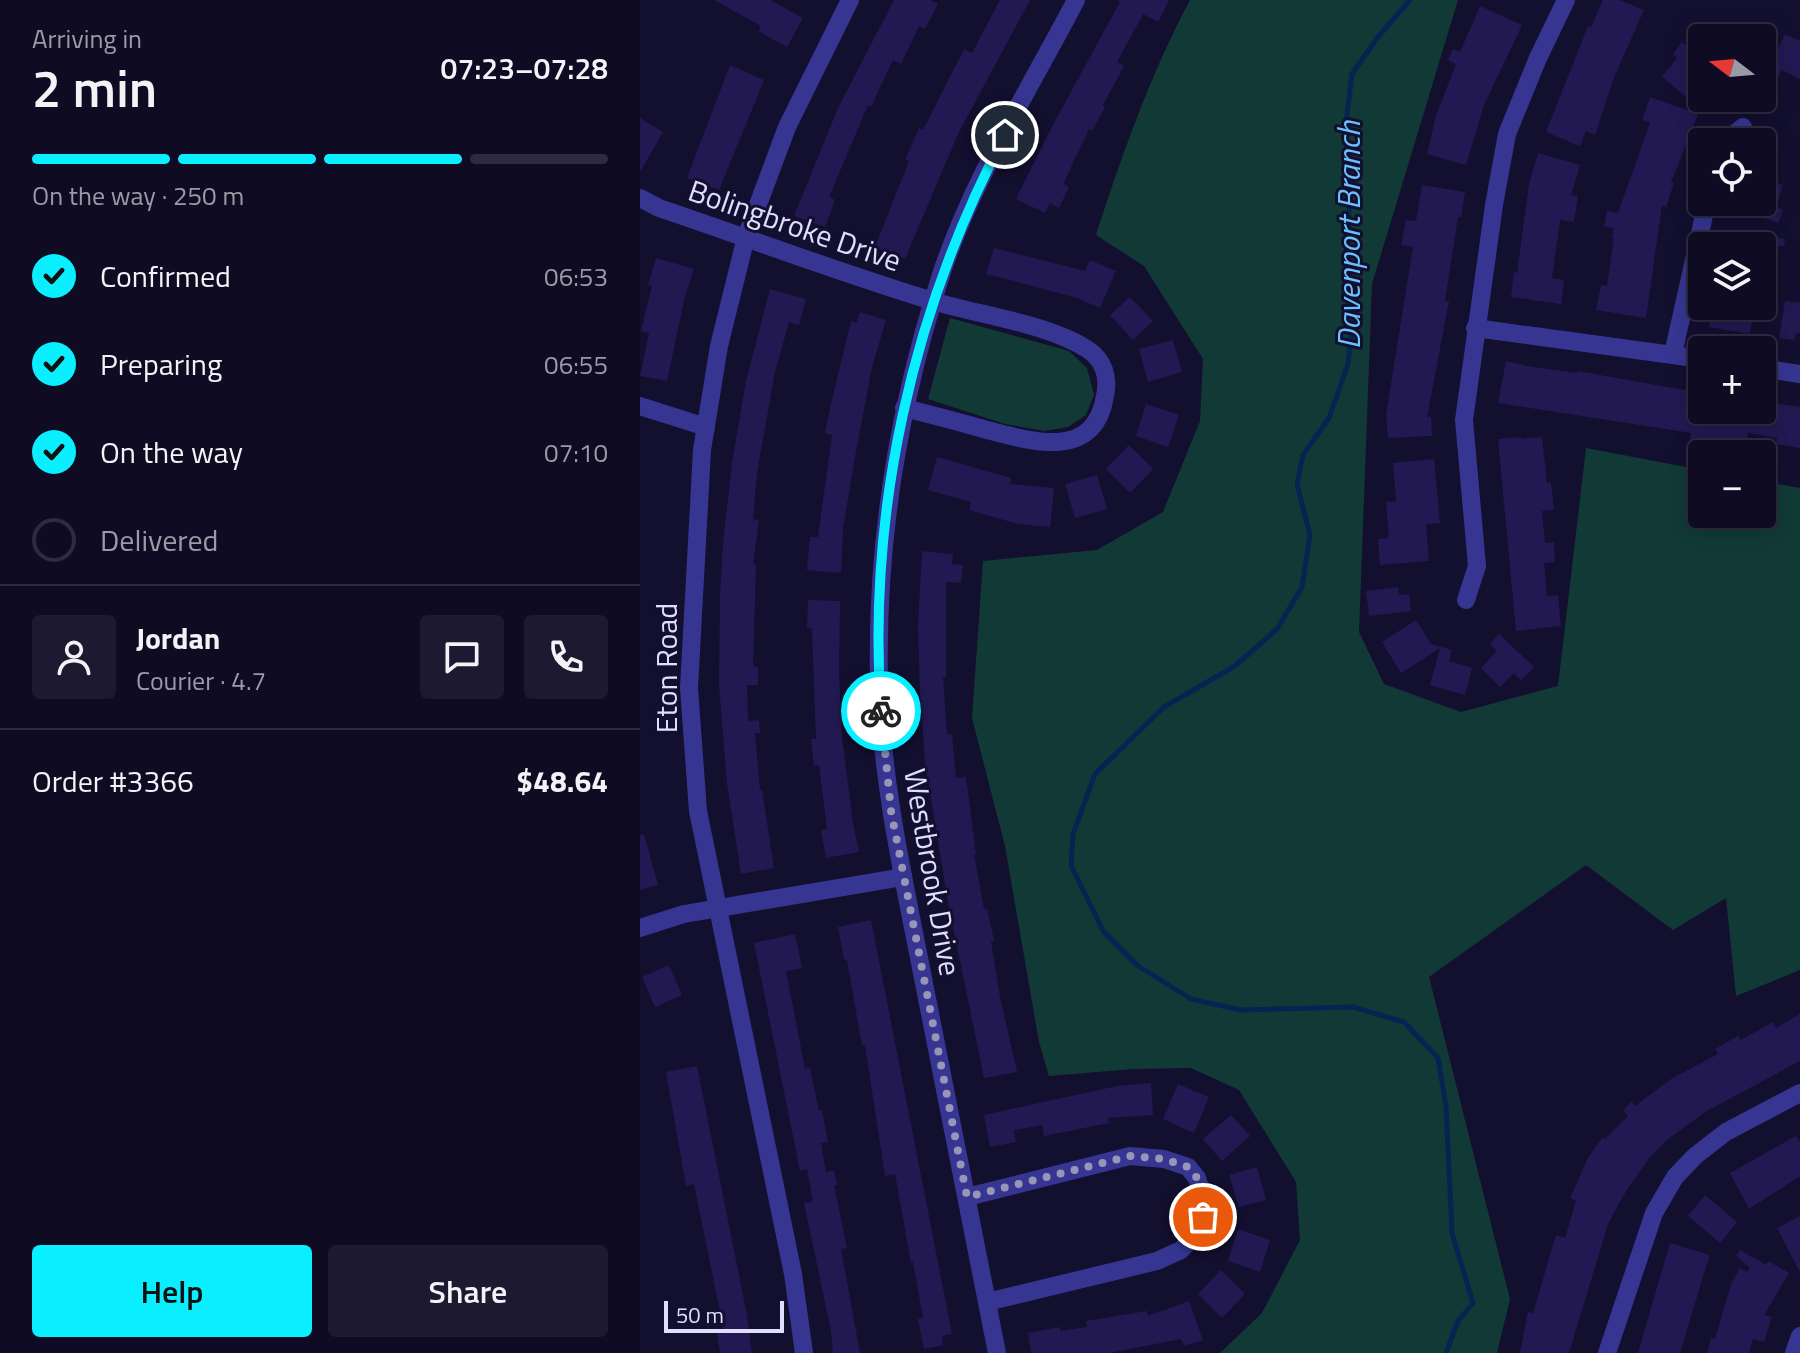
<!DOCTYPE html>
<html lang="en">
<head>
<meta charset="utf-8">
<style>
	:root { --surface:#0e0b23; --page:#1c1930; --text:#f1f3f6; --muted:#9b9ba6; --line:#2e2b41; --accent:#09efff }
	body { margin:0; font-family:"Titillium Web",sans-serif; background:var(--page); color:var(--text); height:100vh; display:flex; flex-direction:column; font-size:30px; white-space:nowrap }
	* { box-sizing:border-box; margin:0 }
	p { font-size:26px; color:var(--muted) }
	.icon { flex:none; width:44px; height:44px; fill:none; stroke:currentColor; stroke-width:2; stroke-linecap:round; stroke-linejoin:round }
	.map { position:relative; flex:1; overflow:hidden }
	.side { display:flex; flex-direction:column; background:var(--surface); width:640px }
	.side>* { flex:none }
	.needle { width:52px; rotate:286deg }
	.controls { position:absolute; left:1048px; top:24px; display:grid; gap:16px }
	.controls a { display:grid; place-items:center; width:88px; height:88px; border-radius:8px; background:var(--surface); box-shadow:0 4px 20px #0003,0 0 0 2px var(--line); font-size:40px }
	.scale { position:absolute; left:24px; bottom:20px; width:120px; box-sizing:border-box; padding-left:8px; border:4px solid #e0ddff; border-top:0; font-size:22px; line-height:28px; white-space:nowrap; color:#e0ddff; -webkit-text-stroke:6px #130f2f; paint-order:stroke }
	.pin { position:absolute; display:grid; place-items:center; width:68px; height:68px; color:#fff; margin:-34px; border:4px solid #fff; border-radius:50%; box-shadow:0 2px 8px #0007 }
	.courier { position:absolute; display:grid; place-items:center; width:80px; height:80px; margin:-40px; border:6px solid #09efff; border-radius:50%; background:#fff; color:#222; box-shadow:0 2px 10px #0007 }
	.summary em { font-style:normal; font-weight:600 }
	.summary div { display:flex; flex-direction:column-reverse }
	.summary { display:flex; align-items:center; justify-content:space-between; height:136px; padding:0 32px }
	h1 { font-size:52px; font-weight:600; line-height:60px }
	.bar { display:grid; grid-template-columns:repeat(4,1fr); gap:12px 8px; align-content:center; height:96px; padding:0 32px }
	.bar i { height:10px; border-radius:6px; background:var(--line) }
	.bar .on { background:var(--accent) }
	.bar p { grid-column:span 4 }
	.line { display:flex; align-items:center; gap:20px; padding:0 32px; border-top:2px solid var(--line) }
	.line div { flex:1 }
	.round { display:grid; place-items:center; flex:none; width:84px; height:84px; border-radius:8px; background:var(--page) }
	ol { padding:0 32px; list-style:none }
	li { display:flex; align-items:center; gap:24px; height:88px }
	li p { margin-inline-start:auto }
	li .icon { padding:8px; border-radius:50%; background:var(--accent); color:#111; stroke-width:4 }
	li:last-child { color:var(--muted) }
	li i { width:44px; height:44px; border:4px solid var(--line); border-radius:50% }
	.action { display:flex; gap:16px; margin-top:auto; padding:16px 32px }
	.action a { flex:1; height:92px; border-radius:8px; background:var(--accent); color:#111; font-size:32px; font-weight:600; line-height:92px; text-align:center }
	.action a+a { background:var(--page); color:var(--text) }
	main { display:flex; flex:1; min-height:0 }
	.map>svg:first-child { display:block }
	.green { fill:#113a37 }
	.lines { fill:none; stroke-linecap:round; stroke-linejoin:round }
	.stream { stroke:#052452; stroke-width:5 }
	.building { fill:#231952 }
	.street { stroke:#363692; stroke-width:18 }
	.done { stroke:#9895b6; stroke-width:8; stroke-dasharray:0 14.4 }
	.route { stroke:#09efff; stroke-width:10 }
	.labels { text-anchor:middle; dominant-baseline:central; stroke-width:6; stroke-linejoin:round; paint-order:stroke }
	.street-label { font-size:30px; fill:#e0ddff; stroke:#130f2f }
	.water-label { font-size:32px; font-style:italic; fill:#6bc0ff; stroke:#130f2f }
</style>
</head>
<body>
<main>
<section class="side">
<div class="summary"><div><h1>2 min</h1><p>Arriving in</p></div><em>07:23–07:28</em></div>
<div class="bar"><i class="on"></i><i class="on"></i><i class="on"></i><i></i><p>On the way · 250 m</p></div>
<ol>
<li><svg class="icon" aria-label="check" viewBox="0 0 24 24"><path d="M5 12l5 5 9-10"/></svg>Confirmed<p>06:53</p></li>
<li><svg class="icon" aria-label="check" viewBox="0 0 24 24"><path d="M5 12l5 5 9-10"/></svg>Preparing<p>06:55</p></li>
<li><svg class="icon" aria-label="check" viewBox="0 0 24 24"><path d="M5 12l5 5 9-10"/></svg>On the way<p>07:10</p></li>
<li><i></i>Delivered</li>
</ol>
<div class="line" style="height:144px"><a class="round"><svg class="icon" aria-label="person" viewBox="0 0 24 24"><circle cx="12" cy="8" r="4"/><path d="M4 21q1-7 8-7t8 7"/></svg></a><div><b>Jordan</b><p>Courier · 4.7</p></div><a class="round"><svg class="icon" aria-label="chat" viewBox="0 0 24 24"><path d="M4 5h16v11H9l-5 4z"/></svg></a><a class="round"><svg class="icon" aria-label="phone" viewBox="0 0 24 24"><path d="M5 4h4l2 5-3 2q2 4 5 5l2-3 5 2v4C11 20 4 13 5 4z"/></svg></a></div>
<div class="line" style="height:104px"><div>Order #3366</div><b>$48.64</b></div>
<div class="action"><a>Help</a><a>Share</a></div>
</section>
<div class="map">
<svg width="1160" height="1353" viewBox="0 0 1160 1353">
	<rect width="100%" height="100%" fill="#130f2f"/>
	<g class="green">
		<path d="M550 0H818L732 284 719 632 744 684 821 712 918 686 946 448 1062 470V514H1122V481L1160 488V970L1096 996 1086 898 1033 930 946 865 789 977 870 1299 857 1353H580L622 1313 660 1240 656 1182 599 1090 551 1068 494 1069 409 1076 399 1042 365 846 332 718 343 561 457 550 523 512 560 421 563 359 504 266 456 235C482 155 510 75 550 0Z"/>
		<path d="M310 318 429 351 447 368 454 395 446 415 428 427 404 431 365 424 288 399Z"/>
	</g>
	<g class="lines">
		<path class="stream" d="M770 0 738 37 712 74 705 131 710 180 708 242 715 306 708 364 689 418 663 455 657 484 670 535 662 587 637 629 595 666 524 707 455 774 433 834 431 865 463 931 498 966 551 999 601 1010 713 1007 764 1022 798 1058 806 1106 812 1233 833 1303 818 1321 806 1353"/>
	</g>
	<g class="building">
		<path d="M74 0H130L163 18 147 47 118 31 121 26Z"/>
		<path d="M254 0H290L298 4 285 29 279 26 261 64 253 60 231 107 228 105 189 197 195 200 185 227 154 216 198 108Z"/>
		<path d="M360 0H390L318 134 265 259 235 247 269 161 265 160 279 128 283 130 324 49 332 53Z"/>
		<path d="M477 0H529L518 22 503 14 477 62 484 66 463 105 465 107 452 131 449 129 423 184 429 187 419 208 410 203 405 213 376 199 413 125 480 2Z"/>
		<path d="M963 0H980L1004 10 974 77 955 135 946 131 940 146 906 132 948 26 951 27Z"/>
		<path d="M840 6 882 25 844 105 826 165 787 154 796 116 816 64 808 60 813 49 820 52Z"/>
		<path d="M1091 24 1095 38H1055V34Z"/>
		<path d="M1145 34 1160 41V79L1142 70 1136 81 1125 76Z"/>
		<path d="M1042 42 1062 58V85L1050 100 1022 77 1037 58 1033 54Z"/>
		<path d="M90 65 124 80 79 190 47 178Z"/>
		<path d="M1010 97 1058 114 1031 183H1034L1026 207 1022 205 1006 318 956 310 961 285 967 286 974 238H972L974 228 964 227 967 211 978 213 1010 123 1002 120Z"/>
		<path d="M0 118 23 132 0 172Z"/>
		<path d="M898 153 940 165 931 195 938 196 934 222 920 220 912 278 924 280 921 304 871 297 874 272 877 273 889 184Z"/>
		<path d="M1122 179 1143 185 1136 207 1143 210 1138 223 1084 204V202H1122Z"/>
		<path d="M782 185 825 192 821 217H818L805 301H809L787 417H791L792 436 748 438 746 415 773 247 761 245 766 220 776 221Z"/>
		<path d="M1086 229 1145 239 1144 246H1083Z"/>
		<path d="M354 248 445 271 450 260 476 271 460 308 434 297 346 274Z"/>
		<path d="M16 258 54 269 45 296 27 381 0 376 9 333 1 331 12 286 8 285Z"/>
		<path d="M130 289 166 299 159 325 149 322 135 372 117 473 113 519 119 520 113 564 116 565 113 666 118 667V685H107L108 721 119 720 120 733H115L120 790H122L134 868 101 874 87 783 79 685 80 597 83 543 92 463 106 381Z"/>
		<path d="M490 297 513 321 493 340 470 315Z"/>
		<path d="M1145 301 1160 303V333H1156L1154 340 1139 338Z"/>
		<path d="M1072 306 1114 308 1110 334 1069 327Z"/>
		<path d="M220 312 246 320 232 367 216 451 203 528 201 573 167 570 170 537H178L192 435 185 433 191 404 211 321 217 323Z"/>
		<path d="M533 340 542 372 508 382 499 349Z"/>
		<path d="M866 361 892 367 937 373V371L1062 393V410H1122V401L1160 407V448L1136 444 1137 438 1108 433 1106 444 1076 439V444L1050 440 1051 433 858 403Z"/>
		<path d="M506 404 539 415 528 447 496 436Z"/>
		<path d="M881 437V439L902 437 907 483 911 482 914 510 902 511 905 543 914 542 915 562 904 563 907 596 918 595 921 626 876 631 858 439Z"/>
		<path d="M489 445 513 469 490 493 466 469Z"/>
		<path d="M297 457 371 478 370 484 414 488 410 527 378 524 329 510 331 502 288 490Z"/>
		<path d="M794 459 800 523 786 524 789 561 740 565 738 539 749 538 746 502 756 501 753 463Z"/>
		<path d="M457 475 467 509 435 518 425 484Z"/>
		<path d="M282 551 313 554 312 564 323 565 321 583 306 582V677H303L307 734H312L316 778 326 777 336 854 334 855 344 909 347 908 354 941 351 942 360 997 377 1072 344 1078 308 902 285 762 280 691 278 626Z"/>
		<path d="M758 587 759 595 769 594 771 611 729 616 726 591Z"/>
		<path d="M168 600 200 601 199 674 202 737 213 824 219 852 186 858 181 830 187 829 179 765 174 766 171 739H176L172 629 167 628Z"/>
		<path d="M776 620 791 644 812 650 809 661 832 668 825 695 790 685 800 648 761 673 742 642Z"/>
		<path d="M859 634 894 667 881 680 874 673 860 687 841 668 857 651 850 644Z"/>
		<path d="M4 834 18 885 0 890V835Z"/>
		<path d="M231 920 312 1334 302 1336 303 1345 284 1349 278 1319 283 1318 273 1262 271 1263 255 1174 245 1176 225 1045 222 1046 207 960H204L198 927Z"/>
		<path d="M155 934 162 968 146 971 165 1069 170 1068 179 1111 182 1110 188 1142 181 1143 186 1172 194 1170 197 1185H194L207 1248 201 1249 220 1353H193L191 1331 164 1203 173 1202 167 1169 160 1171 114 943Z"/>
		<path d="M29 965 42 995 15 1007 2 977Z"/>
		<path d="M1160 1014V1061L1065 1112 1027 1140 1009 1158 983 1196 968 1224 929 1353H880L888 1312 893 1313 916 1235 925 1238 936 1201 930 1198 948 1158 963 1137 965 1139 988 1116 983 1110 991 1102 995 1106 1031 1079 1078 1054 1075 1049 1098 1036 1101 1040 1133 1022 1136 1028Z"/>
		<path d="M57 1066 107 1315 112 1353H80L77 1333 84 1332 63 1228 54 1184 46 1186 26 1072Z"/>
		<path d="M511 1083 513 1115 468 1118 469 1123 404 1136 402 1125 374 1130 376 1142 350 1147 344 1115 477 1086Z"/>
		<path d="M538 1084 569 1097 554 1133 523 1119Z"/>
		<path d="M591 1115 610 1136 582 1161 563 1139Z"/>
		<path d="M1156 1136 1160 1143V1176L1109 1209 1090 1173Z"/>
		<path d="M617 1167 626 1200 599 1207 589 1175Z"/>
		<path d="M1065 1195 1097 1222 1080 1243 1048 1216Z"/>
		<path d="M1160 1216V1272L1137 1228Z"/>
		<path d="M598 1229 630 1240 620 1272 588 1261Z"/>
		<path d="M1030 1243 1070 1255 1062 1280 1040 1353H998Z"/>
		<path d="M1100 1250 1126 1265 1128 1261 1149 1273 1124 1315 1132 1317 1124 1342 1113 1339 1109 1353H1067L1071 1338 1075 1339 1091 1284 1100 1268 1107 1272 1110 1268 1096 1256Z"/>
		<path d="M581 1270 605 1294 582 1318 558 1294Z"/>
		<path d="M549 1301 563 1340 544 1346 541 1339 469 1353H391L388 1333 420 1327V1331L447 1327 446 1321 507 1311 508 1316Z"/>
	</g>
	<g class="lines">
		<g class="street">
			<path d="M1085 142 1103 127"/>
			<path d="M0 198 19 208C111 239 203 274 296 302 340 315 408 324 447 349 464 360 469 377 465 396 454 464 386 440 340 428 315 421 289 414 264 408"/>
			<path d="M835 328 1062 359"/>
			<path d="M1033 354 1067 202"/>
			<path d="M1122 368 1160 374"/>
			<path d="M0 406 66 427"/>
			<path d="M826 600 837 566 824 420 854 205 867 134 898 58 926 0"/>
			<path d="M0 928 44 914 263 877"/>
			<path d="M327 1197 490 1156 524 1159 548 1167 557 1178 563 1196V1217L554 1237 541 1250 517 1261 347 1302"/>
			<path d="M164 1353 153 1274 58 811 49 688 62 450 79 346 106 237 147 127 210 0"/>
			<path d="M357 1353C332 1226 307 1099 282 973 263 876 241 779 239 680 236 543 258 409 300 278 330 184 390 88 436 0"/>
			<path d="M967 1353 1014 1213 1035 1177 1055 1156 1086 1132 1160 1093"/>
			<path d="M1154 1353 1160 1336"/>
		</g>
	</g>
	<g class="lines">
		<path class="done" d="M241 711 251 811 327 1197 490 1156 524 1159 548 1167 557 1178 563 1196V1217"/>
		<path class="route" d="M241 711C227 512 272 311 365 135"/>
	</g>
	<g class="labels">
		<g class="street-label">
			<text transform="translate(155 225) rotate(19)">Bolingbroke Drive</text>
			<text transform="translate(26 668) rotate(-90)">Eton Road</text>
			<text transform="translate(293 872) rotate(80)">Westbrook Drive</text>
		</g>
		<g class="water-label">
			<text transform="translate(708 235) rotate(-90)">Davenport Branch</text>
		</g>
	</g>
</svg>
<div class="controls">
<a><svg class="needle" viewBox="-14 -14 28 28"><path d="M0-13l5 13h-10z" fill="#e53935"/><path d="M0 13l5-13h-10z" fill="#9b9ba6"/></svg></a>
<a><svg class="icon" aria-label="locate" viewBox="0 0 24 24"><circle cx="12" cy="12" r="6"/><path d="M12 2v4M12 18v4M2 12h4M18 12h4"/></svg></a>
<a><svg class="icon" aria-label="layers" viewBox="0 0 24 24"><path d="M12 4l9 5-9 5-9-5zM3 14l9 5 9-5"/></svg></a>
<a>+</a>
<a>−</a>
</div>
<div class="scale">50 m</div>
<div class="pin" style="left:563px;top:1217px;background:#ea580c"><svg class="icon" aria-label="bag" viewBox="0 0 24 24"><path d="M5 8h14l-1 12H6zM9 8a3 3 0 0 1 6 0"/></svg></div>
<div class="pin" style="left:365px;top:135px;background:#1f2937"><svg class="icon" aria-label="home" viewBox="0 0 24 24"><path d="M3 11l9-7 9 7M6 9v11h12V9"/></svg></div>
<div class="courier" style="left:241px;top:711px"><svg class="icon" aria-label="bike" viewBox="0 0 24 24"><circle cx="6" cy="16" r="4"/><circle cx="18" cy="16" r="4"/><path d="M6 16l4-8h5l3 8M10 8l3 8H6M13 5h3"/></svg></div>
</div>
</main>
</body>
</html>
